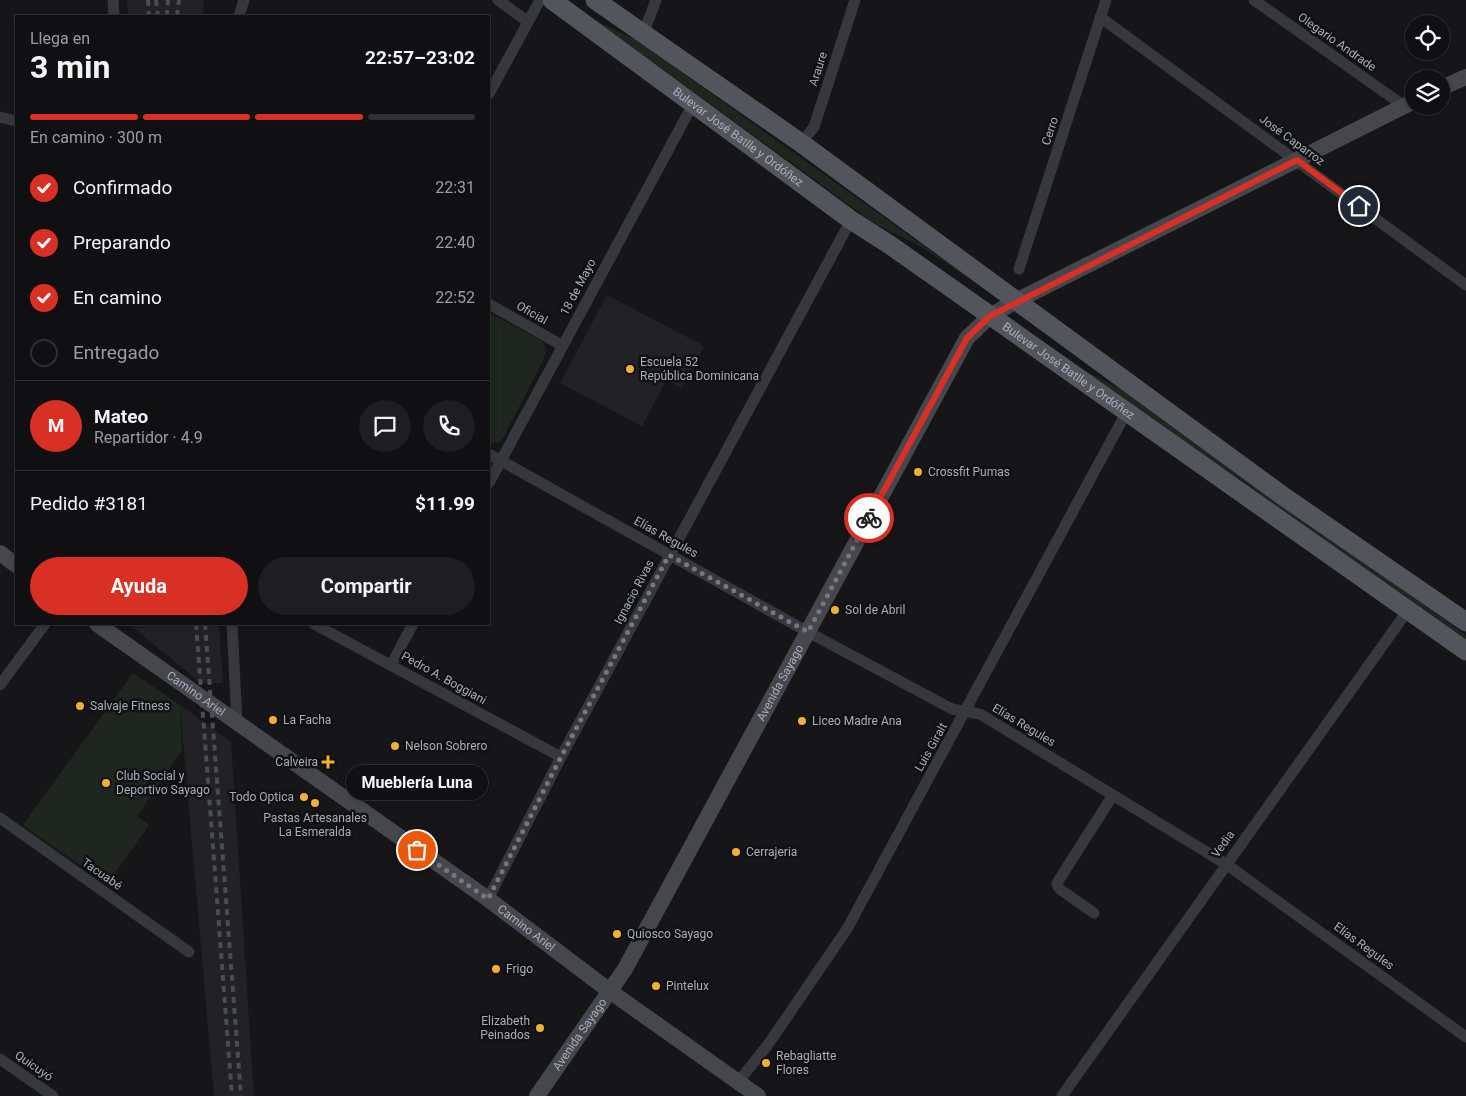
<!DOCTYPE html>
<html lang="es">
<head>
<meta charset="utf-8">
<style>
	:root { --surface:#101012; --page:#1e1e20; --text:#f1f3f6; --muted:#9c9d9f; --line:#303032; --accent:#d93025 }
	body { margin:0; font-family:Roboto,sans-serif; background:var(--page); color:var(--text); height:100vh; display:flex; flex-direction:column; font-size:19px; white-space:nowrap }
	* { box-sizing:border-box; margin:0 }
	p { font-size:16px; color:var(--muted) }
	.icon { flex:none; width:28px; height:28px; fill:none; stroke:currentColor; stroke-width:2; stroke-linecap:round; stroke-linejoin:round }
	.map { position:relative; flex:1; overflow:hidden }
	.panel { position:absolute; left:15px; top:15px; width:475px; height:610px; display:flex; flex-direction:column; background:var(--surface); border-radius:0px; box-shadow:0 2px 8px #0003,0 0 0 1px var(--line) }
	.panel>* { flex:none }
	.tools { position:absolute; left:1405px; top:15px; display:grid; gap:10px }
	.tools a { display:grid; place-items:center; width:45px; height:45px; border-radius:50%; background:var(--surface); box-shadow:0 2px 8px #0003,0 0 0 1px var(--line); font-size:25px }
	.pin { position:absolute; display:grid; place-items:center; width:42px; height:42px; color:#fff; margin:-21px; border:2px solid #fff; border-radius:50%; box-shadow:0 1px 5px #0007 }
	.courier { position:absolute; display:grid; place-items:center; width:50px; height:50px; margin:-25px; border:4px solid #d93025; border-radius:50%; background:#fff; color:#222; box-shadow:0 1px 6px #0007 }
	.bubble { position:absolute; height:35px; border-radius:18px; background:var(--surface); box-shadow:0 2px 8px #0003,0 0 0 1px var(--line); font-size:16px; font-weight:700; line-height:35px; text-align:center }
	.summary em { font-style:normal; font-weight:700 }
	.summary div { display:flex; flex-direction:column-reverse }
	.summary { display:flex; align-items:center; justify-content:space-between; height:85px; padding:0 15px }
	h1 { font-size:32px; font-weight:700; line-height:38px }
	.bar { display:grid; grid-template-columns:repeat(4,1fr); gap:8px 5px; align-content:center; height:60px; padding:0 15px }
	.bar i { height:6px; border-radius:4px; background:var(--line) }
	.bar .selected { background:var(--accent) }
	.bar p { grid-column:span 4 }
	.line { display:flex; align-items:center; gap:12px; padding:0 15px; border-top:1px solid var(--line) }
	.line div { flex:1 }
	.round { display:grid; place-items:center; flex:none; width:52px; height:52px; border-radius:26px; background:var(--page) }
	ol { padding:0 15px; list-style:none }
	li { display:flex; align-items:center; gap:15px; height:55px }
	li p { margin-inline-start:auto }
	li .icon { padding:5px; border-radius:50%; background:var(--accent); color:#fff; stroke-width:4 }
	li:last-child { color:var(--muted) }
	li i { width:28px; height:28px; border:2px solid var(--line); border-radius:50% }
	.cta { display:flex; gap:10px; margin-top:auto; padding:10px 15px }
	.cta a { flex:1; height:58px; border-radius:30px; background:var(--accent); color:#fff; font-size:20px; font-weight:700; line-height:58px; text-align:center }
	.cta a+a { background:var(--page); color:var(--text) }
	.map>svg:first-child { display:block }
	.built { fill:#222225 }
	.green { fill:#1e261f }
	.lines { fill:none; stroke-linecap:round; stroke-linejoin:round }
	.street { stroke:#37383d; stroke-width:11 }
	.secondary { stroke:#45474d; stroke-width:16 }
	.primary { stroke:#53555c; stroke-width:19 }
	.rail { stroke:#4a4c52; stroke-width:4; stroke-dasharray:6 5; stroke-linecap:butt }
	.done { stroke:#757880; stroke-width:5; stroke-dasharray:0 9 }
	.route { stroke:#d93025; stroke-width:6 }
	.poi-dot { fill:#f2b134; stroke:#111113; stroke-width:2 }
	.labels { text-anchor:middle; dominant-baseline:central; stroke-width:5; stroke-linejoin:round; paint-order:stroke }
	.street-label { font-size:12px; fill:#a8adb8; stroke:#111113 }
	.poi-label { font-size:12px; fill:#a8adb8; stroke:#111113; text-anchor:start }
</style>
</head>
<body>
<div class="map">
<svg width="1466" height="1096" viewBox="0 0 1466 1096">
	<rect width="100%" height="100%" fill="#161618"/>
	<g class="built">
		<path d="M127 0H204L203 16H128Z"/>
		<path d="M607 295 704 346 682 388 666 381 642 426 560 383Z"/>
		<path d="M129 624H219L223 683H201Z"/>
		<path d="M180 705 231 742 254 1096H214Z"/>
	</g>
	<g class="green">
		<path d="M595 20 638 41 977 284 922 247 874 223Z"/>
		<path d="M489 313 542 341 546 349 544 359 503 438 499 442 489 444Z"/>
		<path d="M1023 328 1085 371 1133 395 1466 635V642L1237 477 1166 430Z"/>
		<path d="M133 673 180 705 182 750 137 816 149 825 107 884 23 825Z"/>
	</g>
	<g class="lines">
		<g class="street">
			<path d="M113 0 114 16"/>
			<path d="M498 0 527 21"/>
			<path d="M1254 0 1404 106"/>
			<path d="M239 16 244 0"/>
			<path d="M1100 17 1466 285"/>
			<path d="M644 32 656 0"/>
			<path d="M489 94 540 0"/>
			<path d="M0 117 16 121"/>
			<path d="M801 143 814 127 855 0"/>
			<path d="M1019 269 1106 0"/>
			<path d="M489 304 563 346"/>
			<path d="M489 454 808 632 952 709 980 714 1226 864 1466 1037"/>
			<path d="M489 483 693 104"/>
			<path d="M232 624 237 722"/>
			<path d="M314 624 561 757"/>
			<path d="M391 665 413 624"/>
			<path d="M0 685 45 624"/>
			<path d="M0 818 189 952"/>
			<path d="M488 899 561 757 851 220"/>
			<path d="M1094 913 1061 890 1058 887 1057 883 1113 795"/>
			<path d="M0 1059 53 1096"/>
			<path d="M738 1082 767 1046 847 929 1126 413"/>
			<path d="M1062 1096 1408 610"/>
		</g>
		<g class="secondary">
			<path d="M1441 88 1466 77"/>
			<path d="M0 553 16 565"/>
			<path id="s1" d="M97 624 488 899 611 992 758 1096"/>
			<path id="s2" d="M537 1096 625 969 967 338 990 316 1016 301 1414 101"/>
		</g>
		<g class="primary">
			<path id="s3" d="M552 0 851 220 890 245 1466 651"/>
			<path d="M595 0 801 143 1283 496 1466 622"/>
		</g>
		<g class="rail">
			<path d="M148 0 149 16"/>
			<path d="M156 0 158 16"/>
			<path d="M167 16 168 0"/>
			<path d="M177 16 179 0"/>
			<path d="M196 624 232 1096"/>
			<path d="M205 624 241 1096"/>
		</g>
	</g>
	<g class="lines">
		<path class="done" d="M417 850 488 899 561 757 669 555 808 632 869 518"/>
		<path class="route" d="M869 518 967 338 990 316 1297 160 1359 206"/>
	</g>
	<g class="poi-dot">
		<circle cx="630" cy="369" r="5"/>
		<circle cx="918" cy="472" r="5"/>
		<circle cx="835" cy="610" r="5"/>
		<circle cx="80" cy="706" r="5"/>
		<circle cx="273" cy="720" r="5"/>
		<circle cx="802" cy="721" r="5"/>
		<circle cx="395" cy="746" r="5"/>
		<path d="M325.5 754.5h5v5h5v5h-5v5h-5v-5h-5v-5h5z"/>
		<circle cx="106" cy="783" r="5"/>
		<circle cx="304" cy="797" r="5"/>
		<circle cx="315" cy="803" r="5"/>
		<circle cx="736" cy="852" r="5"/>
		<circle cx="617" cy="934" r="5"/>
		<circle cx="496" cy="969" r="5"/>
		<circle cx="656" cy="986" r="5"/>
		<circle cx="540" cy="1028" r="5"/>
		<circle cx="766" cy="1063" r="5"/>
	</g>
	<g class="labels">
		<g class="street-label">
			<text transform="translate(1337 42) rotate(35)">Olegario Andrade</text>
			<text transform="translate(818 69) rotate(-72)">Araure</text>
			<text transform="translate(1050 131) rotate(-72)">Cerro</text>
			<text stroke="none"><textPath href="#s3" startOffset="231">Bulevar José Batlle y Ordóñez</textPath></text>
			<text transform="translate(1292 140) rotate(36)">José Caparroz</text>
			<text transform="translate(578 287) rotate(-62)">18 de Mayo</text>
			<text transform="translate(532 313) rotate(29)">Oficial</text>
			<text stroke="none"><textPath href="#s3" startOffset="636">Bulevar José Batlle y Ordóñez</textPath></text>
			<text transform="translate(666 537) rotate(29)">Elías Regules</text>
			<text transform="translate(634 592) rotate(-62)">Ignacio Rivas</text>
			<text transform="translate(444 678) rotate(29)">Pedro A. Boggiani</text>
			<text stroke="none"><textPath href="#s2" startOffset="480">Avenida Sayago</textPath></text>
			<text stroke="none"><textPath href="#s1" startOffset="121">Camino Ariel</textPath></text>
			<text transform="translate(1024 725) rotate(31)">Elías Regules</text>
			<text transform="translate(931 747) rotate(-61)">Luis Giralt</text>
			<text transform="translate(1223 844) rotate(-54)">Vedia</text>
			<text transform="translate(102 874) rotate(35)">Tacuabé</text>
			<text stroke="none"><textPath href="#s1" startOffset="526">Camino Ariel</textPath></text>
			<text transform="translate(1364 946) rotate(36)">Elías Regules</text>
			<text stroke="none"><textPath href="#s2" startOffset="75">Avenida Sayago</textPath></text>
			<text transform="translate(34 1066) rotate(35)">Quicuyó</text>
		</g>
		<g class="poi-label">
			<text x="640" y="362">Escuela 52<tspan x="640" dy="14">República Dominicana</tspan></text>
			<text x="928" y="472">Crossfit Pumas</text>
			<text x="845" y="610">Sol de Abril</text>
			<text x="90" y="706">Salvaje Fitness</text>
			<text x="283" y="720">La Facha</text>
			<text x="812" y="721">Liceo Madre Ana</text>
			<text x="405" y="746">Nelson Sobrero</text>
			<text x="318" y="762" text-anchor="end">Calveira</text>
			<text x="116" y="776">Club Social y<tspan x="116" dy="14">Deportivo Sayago</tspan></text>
			<text x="294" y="797" text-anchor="end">Todo Optica</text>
			<text x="315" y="818" text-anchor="middle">Pastas Artesanales<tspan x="315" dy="14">La Esmeralda</tspan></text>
			<text x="746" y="852">Cerrajeria</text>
			<text x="627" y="934">Quiosco Sayago</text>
			<text x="506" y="969">Frigo</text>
			<text x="666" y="986">Pintelux</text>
			<text x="530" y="1021" text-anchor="end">Elizabeth<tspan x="530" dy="14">Peinados</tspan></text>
			<text x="776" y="1056">Rebagliatte<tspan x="776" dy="14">Flores</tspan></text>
		</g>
	</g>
</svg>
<div class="tools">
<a><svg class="icon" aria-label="locate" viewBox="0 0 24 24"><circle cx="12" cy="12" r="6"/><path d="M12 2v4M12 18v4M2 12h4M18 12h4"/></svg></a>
<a><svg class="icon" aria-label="layers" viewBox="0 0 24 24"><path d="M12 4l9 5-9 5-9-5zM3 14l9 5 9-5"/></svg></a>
</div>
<div class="pin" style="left:417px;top:850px;background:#ea580c"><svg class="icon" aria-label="bag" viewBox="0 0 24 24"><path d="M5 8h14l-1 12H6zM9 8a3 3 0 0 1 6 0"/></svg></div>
<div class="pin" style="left:1359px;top:206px;background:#1f2937"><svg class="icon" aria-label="home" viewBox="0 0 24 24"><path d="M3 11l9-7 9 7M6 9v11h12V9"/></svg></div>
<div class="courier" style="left:869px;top:518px"><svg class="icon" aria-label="bike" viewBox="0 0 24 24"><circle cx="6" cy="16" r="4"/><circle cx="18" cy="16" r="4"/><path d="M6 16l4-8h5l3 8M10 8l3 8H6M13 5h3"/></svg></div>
<div class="bubble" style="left:346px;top:765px;width:142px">Mueblería Luna</div>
<section class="panel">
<div class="summary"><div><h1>3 min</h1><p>Llega en</p></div><em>22:57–23:02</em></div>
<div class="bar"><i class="selected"></i><i class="selected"></i><i class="selected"></i><i></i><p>En camino · 300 m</p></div>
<ol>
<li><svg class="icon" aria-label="check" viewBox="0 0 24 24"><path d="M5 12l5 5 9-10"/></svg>Confirmado<p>22:31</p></li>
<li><svg class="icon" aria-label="check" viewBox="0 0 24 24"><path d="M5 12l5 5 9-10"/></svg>Preparando<p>22:40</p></li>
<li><svg class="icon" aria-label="check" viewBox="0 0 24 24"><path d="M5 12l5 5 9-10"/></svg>En camino<p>22:52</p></li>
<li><i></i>Entregado</li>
</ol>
<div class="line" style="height:90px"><b class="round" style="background:var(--accent);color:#fff">M</b><div><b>Mateo</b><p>Repartidor · 4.9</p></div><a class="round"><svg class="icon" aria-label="chat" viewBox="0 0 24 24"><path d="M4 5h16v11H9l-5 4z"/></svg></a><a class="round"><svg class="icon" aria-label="phone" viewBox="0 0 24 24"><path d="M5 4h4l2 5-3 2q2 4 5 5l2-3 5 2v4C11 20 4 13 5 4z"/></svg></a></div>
<div class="line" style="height:65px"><div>Pedido #3181</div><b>$11.99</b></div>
<div class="cta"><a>Ayuda</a><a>Compartir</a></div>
</section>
</div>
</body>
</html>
